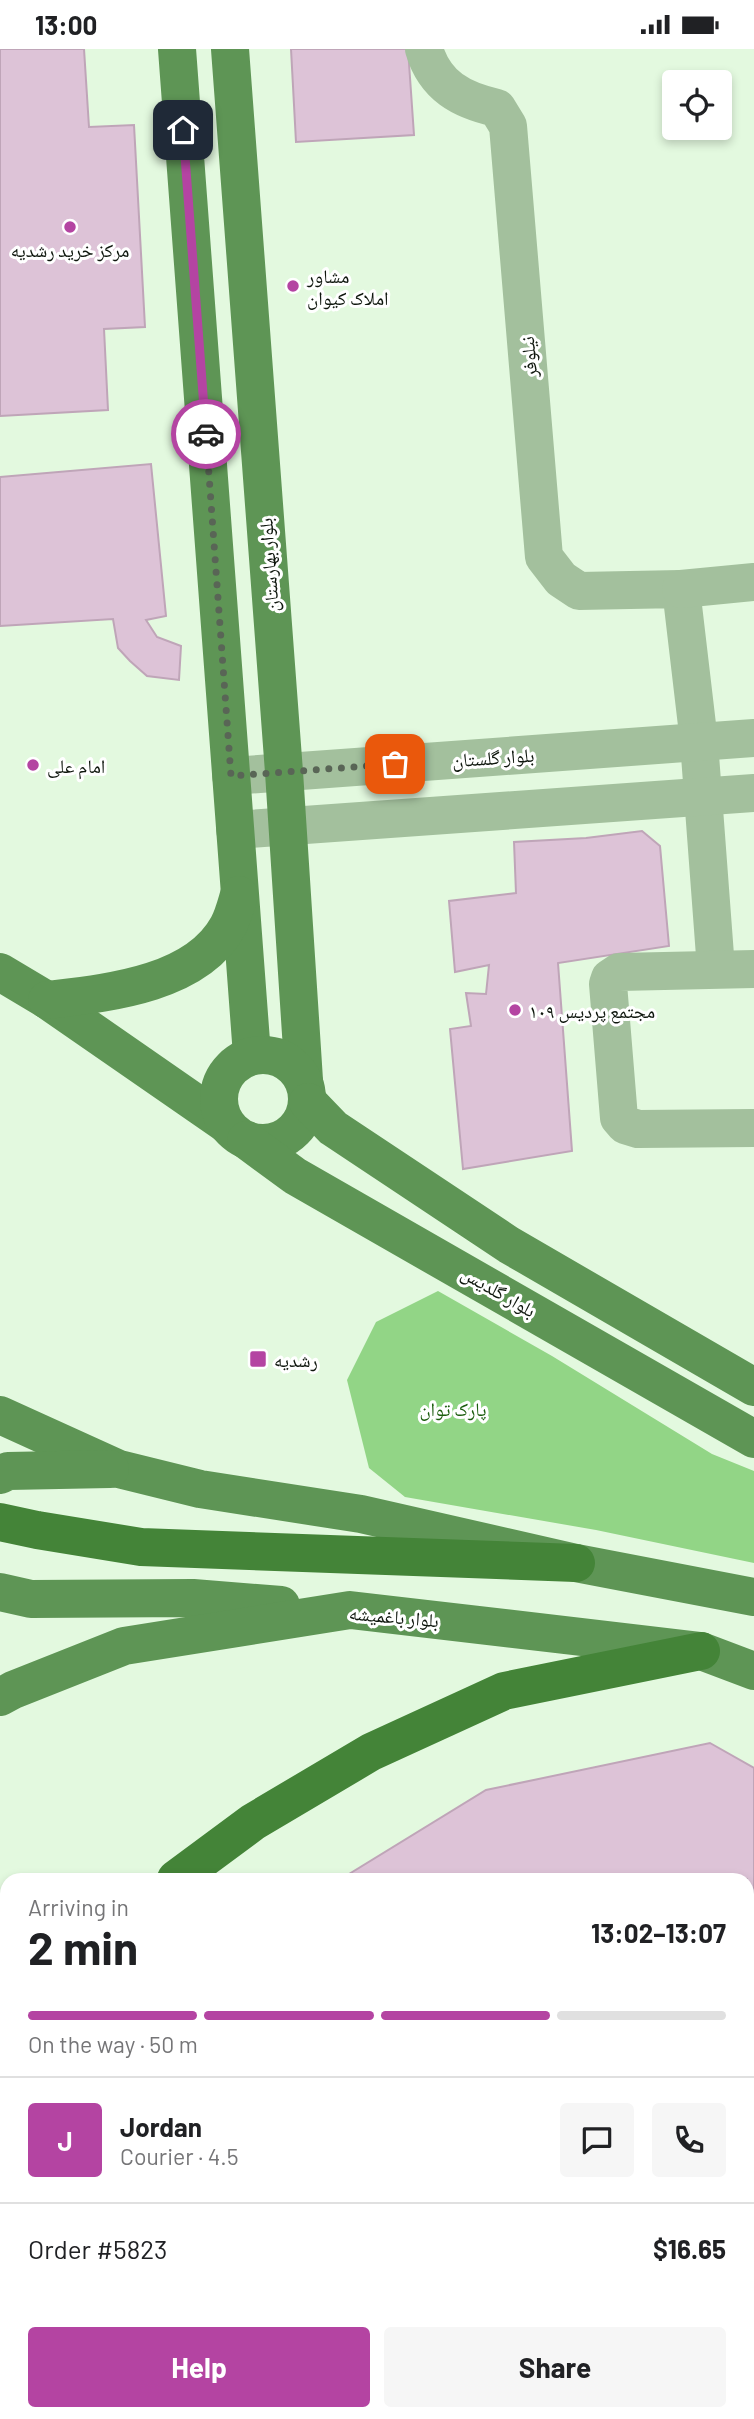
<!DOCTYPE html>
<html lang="en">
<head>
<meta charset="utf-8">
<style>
	:root { --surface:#fff; --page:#f6f6f6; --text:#202124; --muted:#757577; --line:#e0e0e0; --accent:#b444a2 }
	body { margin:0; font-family:Barlow,"Noto Naskh Arabic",sans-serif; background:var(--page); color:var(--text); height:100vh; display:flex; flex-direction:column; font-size:26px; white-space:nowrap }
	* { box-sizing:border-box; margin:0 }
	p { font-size:23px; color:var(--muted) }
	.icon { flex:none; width:38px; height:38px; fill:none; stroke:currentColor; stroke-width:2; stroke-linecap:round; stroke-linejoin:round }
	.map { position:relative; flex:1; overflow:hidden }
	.side { position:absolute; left:0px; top:1824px; width:754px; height:548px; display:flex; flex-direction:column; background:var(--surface); border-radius:21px 21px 0 0; box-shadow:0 4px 10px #0003 }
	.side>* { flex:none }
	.tools { position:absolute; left:662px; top:21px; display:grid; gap:14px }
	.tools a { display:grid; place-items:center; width:70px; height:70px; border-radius:7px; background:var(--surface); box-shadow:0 4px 10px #0003; font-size:35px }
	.pin { position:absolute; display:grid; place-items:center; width:60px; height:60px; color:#fff; margin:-30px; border-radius:14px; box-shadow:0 4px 10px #0006 }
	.courier { position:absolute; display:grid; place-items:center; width:70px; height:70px; margin:-35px; border:5px solid #b444a2; border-radius:50%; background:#fff; color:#222; box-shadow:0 2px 9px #0007 }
	.head em { font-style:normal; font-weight:700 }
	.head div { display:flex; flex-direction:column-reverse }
	.head { display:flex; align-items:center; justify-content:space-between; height:119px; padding:0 28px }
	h1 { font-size:46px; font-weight:700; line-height:52px }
	.bar { display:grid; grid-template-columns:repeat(4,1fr); gap:10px 7px; align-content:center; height:84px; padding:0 28px }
	.bar i { height:9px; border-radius:5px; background:var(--line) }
	.bar .active { background:var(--accent) }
	.bar p { grid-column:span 4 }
	.line { display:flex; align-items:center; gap:18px; padding:0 28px; border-top:2px solid var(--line) }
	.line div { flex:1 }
	.round { display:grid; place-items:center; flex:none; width:74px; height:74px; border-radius:7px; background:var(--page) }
	.button { display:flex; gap:14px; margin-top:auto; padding:14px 28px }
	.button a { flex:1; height:80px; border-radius:7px; background:var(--accent); color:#fff; font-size:28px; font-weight:700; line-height:80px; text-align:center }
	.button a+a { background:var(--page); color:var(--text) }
	.status { display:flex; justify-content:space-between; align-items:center; height:49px; padding:0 35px; background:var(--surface); direction:ltr }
	.status svg { height:19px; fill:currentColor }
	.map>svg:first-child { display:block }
	.green { fill:#92d586 }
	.building { fill:#ddc3d7; stroke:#bfa5b8; stroke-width:2 }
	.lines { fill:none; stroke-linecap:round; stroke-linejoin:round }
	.minor { stroke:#a3c09d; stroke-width:38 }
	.major { stroke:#5e9555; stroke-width:38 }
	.highway { stroke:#448438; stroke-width:38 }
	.done { stroke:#596556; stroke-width:7; stroke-dasharray:0 12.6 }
	.route { stroke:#b444a2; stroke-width:9 }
	.poi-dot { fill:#b444a2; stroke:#fff; stroke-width:2.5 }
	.labels { text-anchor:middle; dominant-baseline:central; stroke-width:6; stroke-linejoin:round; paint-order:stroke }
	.poi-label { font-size:19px; fill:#0e160d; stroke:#fff; text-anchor:start }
	.street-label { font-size:19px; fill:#0e160d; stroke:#fff }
	.park-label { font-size:19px; fill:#1d5e0f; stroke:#fff }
</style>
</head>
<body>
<div class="status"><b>13:00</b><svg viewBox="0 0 49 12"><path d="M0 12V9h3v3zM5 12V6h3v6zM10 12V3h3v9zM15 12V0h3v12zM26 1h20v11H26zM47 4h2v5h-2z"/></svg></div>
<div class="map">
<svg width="754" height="2370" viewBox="0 0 754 2370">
	<rect width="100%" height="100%" fill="#e3f9df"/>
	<path class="green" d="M438 1242 552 1307 712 1405 754 1422V1514L596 1481 405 1448 369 1419 347 1331 376 1273Z"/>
	<g class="building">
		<path d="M0 0H84L89 78 134 76 145 278 104 280 108 361 0 367Z"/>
		<path d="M291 0H408L414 86 296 93Z"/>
		<path d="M151 415 166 567 146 571 157 588 181 597 179 631 147 627 130 612 118 599 113 570 0 577V428Z"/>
		<path d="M642 782 660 797 669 897 558 914 572 1102 463 1120 450 980 471 977 466 944 486 945 489 916 455 923 449 852 516 844 514 793 586 789Z"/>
		<path d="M710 1694 754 1719V1914L747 1922V1830H341L486 1741Z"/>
		<path d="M105 2364H387L383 2370H106Z"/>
	</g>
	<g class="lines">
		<g class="minor">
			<path d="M424 0C435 37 461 51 497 59L508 77 544 508 561 530 579 542 681 540 699 693 716 920"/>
			<path d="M681 540 754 533"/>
			<path d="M231 727 754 689"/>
			<path d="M235 781 754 744"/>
			<path d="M754 920 619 923 610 929 608 935 619 1069 625 1076 638 1080 754 1079"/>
		</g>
		<g class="major">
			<path d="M177 0 252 1006"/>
			<path d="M230 0 284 723 304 1031"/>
			<path d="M0 923 47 951 226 1075"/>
			<path d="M47 951C106 944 196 936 228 877 233 868 236 856 239 846"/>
			<circle cx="263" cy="1050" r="44"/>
			<path d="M308 1053 333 1079 509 1196 754 1338"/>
			<path d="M246 1091 295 1127 754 1390"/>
			<path d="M0 1366 119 1420 200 1440 361 1465 576 1514 754 1548"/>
			<path d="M0 1426 8 1422 110 1420"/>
			<path d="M0 1543 31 1550 193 1549 281 1556"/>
			<path d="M0 1648 13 1641 124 1597 350 1561 701 1602 754 1622"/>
		</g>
		<g class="highway">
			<path d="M0 1473 37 1481 141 1498 576 1514"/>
			<path d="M176 1830 253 1773 371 1703 504 1642 701 1602"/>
			<path d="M0 2181 7 2148"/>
			<path d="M0 2210 7 2312"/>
			<path d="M15 2364 16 2370"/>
		</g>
	</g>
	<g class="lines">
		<path class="done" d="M206 385 231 727 395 715"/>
		<path class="route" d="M183 81 206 385"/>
	</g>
	<g class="poi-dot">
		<circle cx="70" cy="178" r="7"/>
		<circle cx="293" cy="237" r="7"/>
		<circle cx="33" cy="716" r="7"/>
		<circle cx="515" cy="961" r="7"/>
		<rect x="249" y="1301" width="18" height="18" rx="3.5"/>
	</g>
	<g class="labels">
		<g class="poi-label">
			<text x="70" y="200" text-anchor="middle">مرکز خرید رشدیه</text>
			<text x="307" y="226">مشاور<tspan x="307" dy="22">املاک کیوان</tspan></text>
			<text x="47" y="716">امام علی</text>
			<text x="529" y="961">مجتمع پردیس ۱۰۹</text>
			<text x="274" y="1310">رشدیه</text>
		</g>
		<g class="street-label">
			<text transform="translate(528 308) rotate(-95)">نیلوفر</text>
			<text transform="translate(268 516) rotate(-94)">بلوار بهارستان</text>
			<text transform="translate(493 708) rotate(-4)">بلوار گلستان</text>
			<text transform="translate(499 1242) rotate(30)">بلوار گلدیس</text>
			<text transform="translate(394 1567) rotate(5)">بلوار باغمیشه</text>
		</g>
		<g class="park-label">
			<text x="453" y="1359">پارک توان</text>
		</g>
	</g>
</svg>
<div class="tools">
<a><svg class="icon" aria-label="locate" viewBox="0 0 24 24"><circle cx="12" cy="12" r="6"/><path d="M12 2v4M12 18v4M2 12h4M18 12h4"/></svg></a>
</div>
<div class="pin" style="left:395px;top:715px;background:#ea580c"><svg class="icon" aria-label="bag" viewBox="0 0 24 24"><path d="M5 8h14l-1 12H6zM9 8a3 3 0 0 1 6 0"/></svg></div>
<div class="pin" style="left:183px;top:81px;background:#1f2937"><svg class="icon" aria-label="home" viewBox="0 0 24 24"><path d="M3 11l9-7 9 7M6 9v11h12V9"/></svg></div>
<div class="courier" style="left:206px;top:385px"><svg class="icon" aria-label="car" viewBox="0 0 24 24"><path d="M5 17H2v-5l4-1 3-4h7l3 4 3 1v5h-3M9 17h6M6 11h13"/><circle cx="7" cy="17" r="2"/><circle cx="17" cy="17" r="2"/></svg></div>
<section class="side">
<div class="head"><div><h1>2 min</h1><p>Arriving in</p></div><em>13:02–13:07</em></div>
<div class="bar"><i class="active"></i><i class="active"></i><i class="active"></i><i></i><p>On the way · 50 m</p></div>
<div class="line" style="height:126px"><b class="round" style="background:var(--accent);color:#fff">J</b><div><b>Jordan</b><p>Courier · 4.5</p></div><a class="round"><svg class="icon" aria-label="chat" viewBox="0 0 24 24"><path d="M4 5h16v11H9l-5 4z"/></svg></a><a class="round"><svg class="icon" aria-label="phone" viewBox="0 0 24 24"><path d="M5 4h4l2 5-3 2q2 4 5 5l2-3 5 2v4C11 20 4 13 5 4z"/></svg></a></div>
<div class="line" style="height:91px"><div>Order #5823</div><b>$16.65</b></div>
<div class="button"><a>Help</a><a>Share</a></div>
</section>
</div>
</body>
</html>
